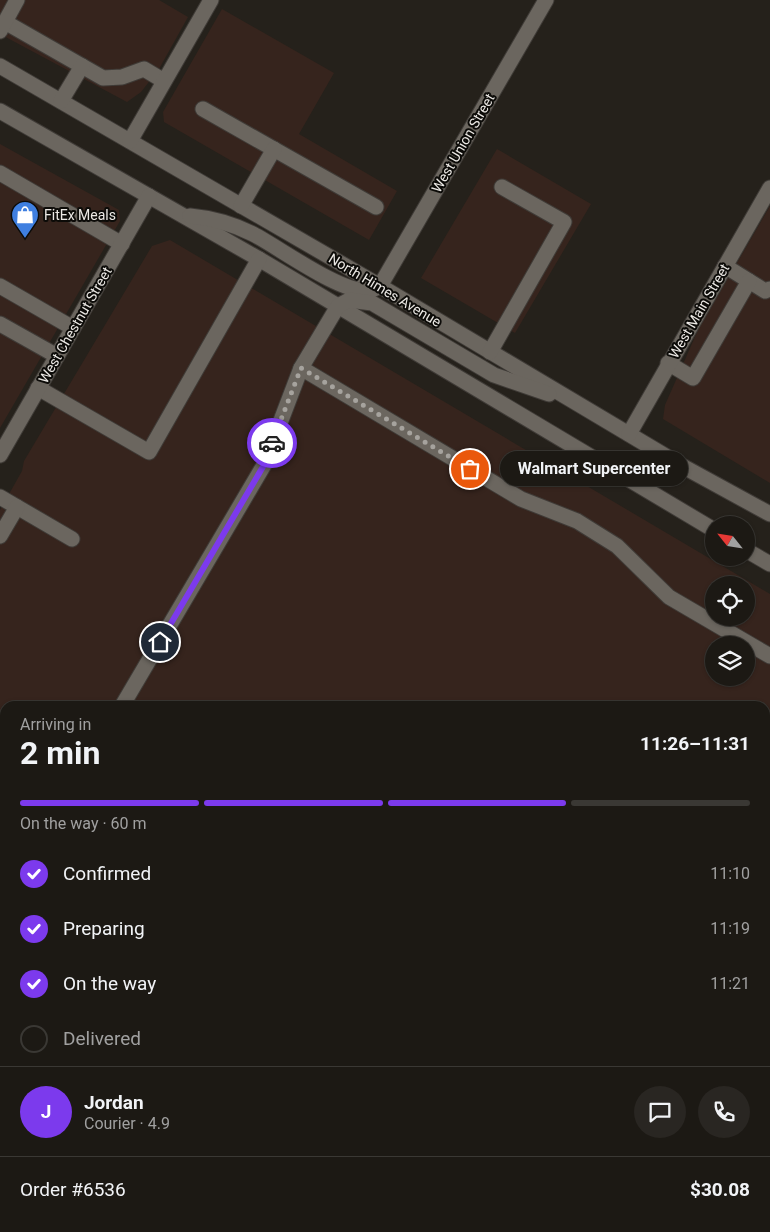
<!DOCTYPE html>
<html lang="en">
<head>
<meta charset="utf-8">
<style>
	:root { --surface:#1c1914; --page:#292622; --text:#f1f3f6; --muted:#a0a0a0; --line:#3a3834; --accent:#7c3aed }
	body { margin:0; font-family:Roboto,sans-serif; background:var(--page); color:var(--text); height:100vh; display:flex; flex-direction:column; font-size:19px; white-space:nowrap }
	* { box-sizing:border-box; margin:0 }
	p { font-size:16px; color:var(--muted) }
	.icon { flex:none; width:28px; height:28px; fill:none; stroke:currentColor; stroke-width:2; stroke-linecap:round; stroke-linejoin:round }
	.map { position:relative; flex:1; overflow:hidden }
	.side { position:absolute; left:0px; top:701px; width:770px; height:531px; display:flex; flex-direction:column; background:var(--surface); border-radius:15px 15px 0 0; box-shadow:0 1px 4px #0004,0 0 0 1px var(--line) }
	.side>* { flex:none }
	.needle { width:32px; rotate:300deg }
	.controls { position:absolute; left:705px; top:516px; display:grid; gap:10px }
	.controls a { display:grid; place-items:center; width:50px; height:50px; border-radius:50%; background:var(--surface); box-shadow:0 1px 4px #0004,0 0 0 1px var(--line); font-size:25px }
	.pin { position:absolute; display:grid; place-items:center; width:42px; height:42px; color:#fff; margin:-21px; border:2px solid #fff; border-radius:50%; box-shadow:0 1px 5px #0007 }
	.courier { position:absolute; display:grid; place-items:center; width:50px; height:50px; margin:-25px; border:4px solid #7c3aed; border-radius:50%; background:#fff; color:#222; box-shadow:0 1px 6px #0007 }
	.bubble { position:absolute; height:35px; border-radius:18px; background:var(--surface); box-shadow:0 1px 4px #0004,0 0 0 1px var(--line); font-size:16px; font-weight:700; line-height:35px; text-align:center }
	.head em { font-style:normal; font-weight:700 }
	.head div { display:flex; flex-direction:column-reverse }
	.head { display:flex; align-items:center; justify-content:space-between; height:85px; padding:0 20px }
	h1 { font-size:32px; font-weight:700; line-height:38px }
	.bar { display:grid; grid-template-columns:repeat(4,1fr); gap:8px 5px; align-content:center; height:60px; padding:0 20px }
	.bar i { height:6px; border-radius:4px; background:var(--line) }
	.bar .selected { background:var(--accent) }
	.bar p { grid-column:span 4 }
	.line { display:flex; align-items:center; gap:12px; padding:0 20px; border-top:1px solid var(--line) }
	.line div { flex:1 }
	.round { display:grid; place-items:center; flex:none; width:52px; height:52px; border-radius:26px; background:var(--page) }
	ol { padding:0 20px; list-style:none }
	li { display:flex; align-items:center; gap:15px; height:55px }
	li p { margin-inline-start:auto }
	li .icon { padding:5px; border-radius:50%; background:var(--accent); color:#fff; stroke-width:4 }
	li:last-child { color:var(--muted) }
	li i { width:28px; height:28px; border:2px solid var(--line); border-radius:50% }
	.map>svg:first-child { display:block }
	.commercial { fill:#36241d; fill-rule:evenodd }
	.water { fill:#010d24 }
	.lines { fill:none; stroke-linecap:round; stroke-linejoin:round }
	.minor-casing { stroke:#3f3b37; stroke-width:17 }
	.highway-casing { stroke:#3f3b37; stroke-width:17 }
	.minor { stroke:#6b665f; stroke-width:15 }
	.highway { stroke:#b09738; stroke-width:15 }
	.done { stroke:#a6a39e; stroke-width:5; stroke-dasharray:0 9 }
	.route { stroke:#7c3aed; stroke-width:6 }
	.labels { text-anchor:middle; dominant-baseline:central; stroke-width:4; stroke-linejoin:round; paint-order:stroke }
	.street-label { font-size:14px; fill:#ece9e5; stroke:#0c0b08 }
	.poi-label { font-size:14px; fill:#ece9e5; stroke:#0c0b08; text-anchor:start }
</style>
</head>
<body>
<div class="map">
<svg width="770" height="1232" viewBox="0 0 770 1232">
	<rect width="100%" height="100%" fill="#25211b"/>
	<g class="commercial">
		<path d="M0 0H159L188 17 159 69 141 92 127 102 0 34Z"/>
		<path d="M222 9 334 73 299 134 397 191 369 240 164 122 163 112Z"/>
		<path d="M0 144 119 210 120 221 0 428Z"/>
		<path d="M497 149 591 204 515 333 421 278Z"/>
		<path d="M770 206V483L663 419 665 405 698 330Z"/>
		<path d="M170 240 770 594V819L765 828V706H5V1228H497L495 1232H0V510L22 471 24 461 152 246ZM714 585H746V618H714ZM714 645H746V678H714Z"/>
	</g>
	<path class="water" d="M513 1228H586L584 1232H510Z"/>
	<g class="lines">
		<defs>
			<g id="minor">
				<path d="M5 22 103 78 122 77 144 69 164 81"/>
				<path d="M0 31 17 0"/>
				<path d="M0 66 380 286 684 467 770 514"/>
				<path d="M61 101 82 66"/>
				<path d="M203 109 376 207"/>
				<path d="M0 111 259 259 714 530"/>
				<path d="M130 141 211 0"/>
				<path d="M0 173 122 244"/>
				<path d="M241 206 274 149"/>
				<path d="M190 216C212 218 233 224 253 234 280 248 340 293 369 291 372 290 376 288 380 286L546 0"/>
				<path d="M725 266 765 291 770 289"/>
				<path d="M0 286 73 328"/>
				<path d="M0 324 57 356"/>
				<path d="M490 352 564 222 502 187"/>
				<path d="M668 363 693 378 749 281"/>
				<path d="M301 368 521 499 577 521 617 546 669 597 770 656"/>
				<path d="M38 388 149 452 259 259"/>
				<path d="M629 434 770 188"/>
				<path d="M0 455 149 196"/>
				<path d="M0 497 72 539"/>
				<path d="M0 536 17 507"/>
				<path d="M746 550 770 564"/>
				<path d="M122 706 264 465 301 368 338 306 349 300 372 303 494 375 549 394"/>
				<path d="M765 778 770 770"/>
			</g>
			<g id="highway">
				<path d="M765 937 770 925"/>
				<path d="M765 1142 770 1129"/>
				<path d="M656 1232 657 1228"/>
				<path d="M733 1232 735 1228"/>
			</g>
		</defs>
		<use href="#minor" class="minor-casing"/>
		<use href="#highway" class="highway-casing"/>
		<use href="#minor" class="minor"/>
		<use href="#highway" class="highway"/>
	</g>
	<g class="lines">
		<path class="done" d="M272 443 301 368 470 469"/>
		<path class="route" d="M160 642 264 465 272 443"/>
	</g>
	<defs>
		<symbol id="shop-pin" viewBox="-11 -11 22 30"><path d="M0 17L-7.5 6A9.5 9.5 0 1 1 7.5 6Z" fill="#3f7fe0" stroke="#0c0b08"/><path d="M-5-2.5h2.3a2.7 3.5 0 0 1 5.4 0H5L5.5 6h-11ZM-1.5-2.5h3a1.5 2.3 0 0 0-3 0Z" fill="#fff"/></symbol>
	</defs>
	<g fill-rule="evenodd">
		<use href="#shop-pin" x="9" y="199" width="32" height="43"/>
	</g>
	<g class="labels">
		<g class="street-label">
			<text transform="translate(463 143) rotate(-60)">West Union Street</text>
			<text transform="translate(385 290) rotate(31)">North Himes Avenue</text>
			<text transform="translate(699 311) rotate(-60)">West Main Street</text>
			<text transform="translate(75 325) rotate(-60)">West Chestnut Street</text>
		</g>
		<g class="poi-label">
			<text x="44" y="215">FitEx Meals</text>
		</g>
	</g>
</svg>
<div class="controls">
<a><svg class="needle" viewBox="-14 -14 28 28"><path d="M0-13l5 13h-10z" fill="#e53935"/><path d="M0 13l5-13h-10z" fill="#a0a0a0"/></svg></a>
<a><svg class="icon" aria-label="locate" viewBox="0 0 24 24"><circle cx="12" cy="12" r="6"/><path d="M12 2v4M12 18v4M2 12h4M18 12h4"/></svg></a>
<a><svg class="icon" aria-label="layers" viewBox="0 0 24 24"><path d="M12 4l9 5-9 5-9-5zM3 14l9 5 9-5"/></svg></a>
</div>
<div class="pin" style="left:470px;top:469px;background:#ea580c"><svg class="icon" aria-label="bag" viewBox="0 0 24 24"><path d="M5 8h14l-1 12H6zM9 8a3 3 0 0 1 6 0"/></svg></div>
<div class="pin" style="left:160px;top:642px;background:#1f2937"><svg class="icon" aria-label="home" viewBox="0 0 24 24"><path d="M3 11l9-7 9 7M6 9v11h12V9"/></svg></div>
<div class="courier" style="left:272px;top:443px"><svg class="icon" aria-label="car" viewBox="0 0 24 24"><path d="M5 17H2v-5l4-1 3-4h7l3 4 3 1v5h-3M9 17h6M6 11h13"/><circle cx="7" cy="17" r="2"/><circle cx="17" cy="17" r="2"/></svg></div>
<div class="bubble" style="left:500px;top:451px;width:188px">Walmart Supercenter</div>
<section class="side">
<div class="head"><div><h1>2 min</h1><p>Arriving in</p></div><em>11:26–11:31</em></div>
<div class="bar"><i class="selected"></i><i class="selected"></i><i class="selected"></i><i></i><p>On the way · 60 m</p></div>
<ol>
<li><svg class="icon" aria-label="check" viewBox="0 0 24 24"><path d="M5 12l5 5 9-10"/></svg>Confirmed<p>11:10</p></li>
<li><svg class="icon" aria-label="check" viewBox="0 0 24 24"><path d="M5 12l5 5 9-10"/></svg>Preparing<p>11:19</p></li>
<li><svg class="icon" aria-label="check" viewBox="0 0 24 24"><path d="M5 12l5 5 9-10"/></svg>On the way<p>11:21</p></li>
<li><i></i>Delivered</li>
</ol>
<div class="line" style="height:90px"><b class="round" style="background:var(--accent);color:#fff">J</b><div><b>Jordan</b><p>Courier · 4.9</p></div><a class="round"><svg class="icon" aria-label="chat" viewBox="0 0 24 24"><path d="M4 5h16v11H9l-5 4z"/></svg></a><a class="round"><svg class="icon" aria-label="phone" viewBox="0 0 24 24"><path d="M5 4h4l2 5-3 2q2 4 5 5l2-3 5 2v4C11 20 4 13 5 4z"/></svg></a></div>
<div class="line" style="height:65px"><div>Order #6536</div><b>$30.08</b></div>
</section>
</div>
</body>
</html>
